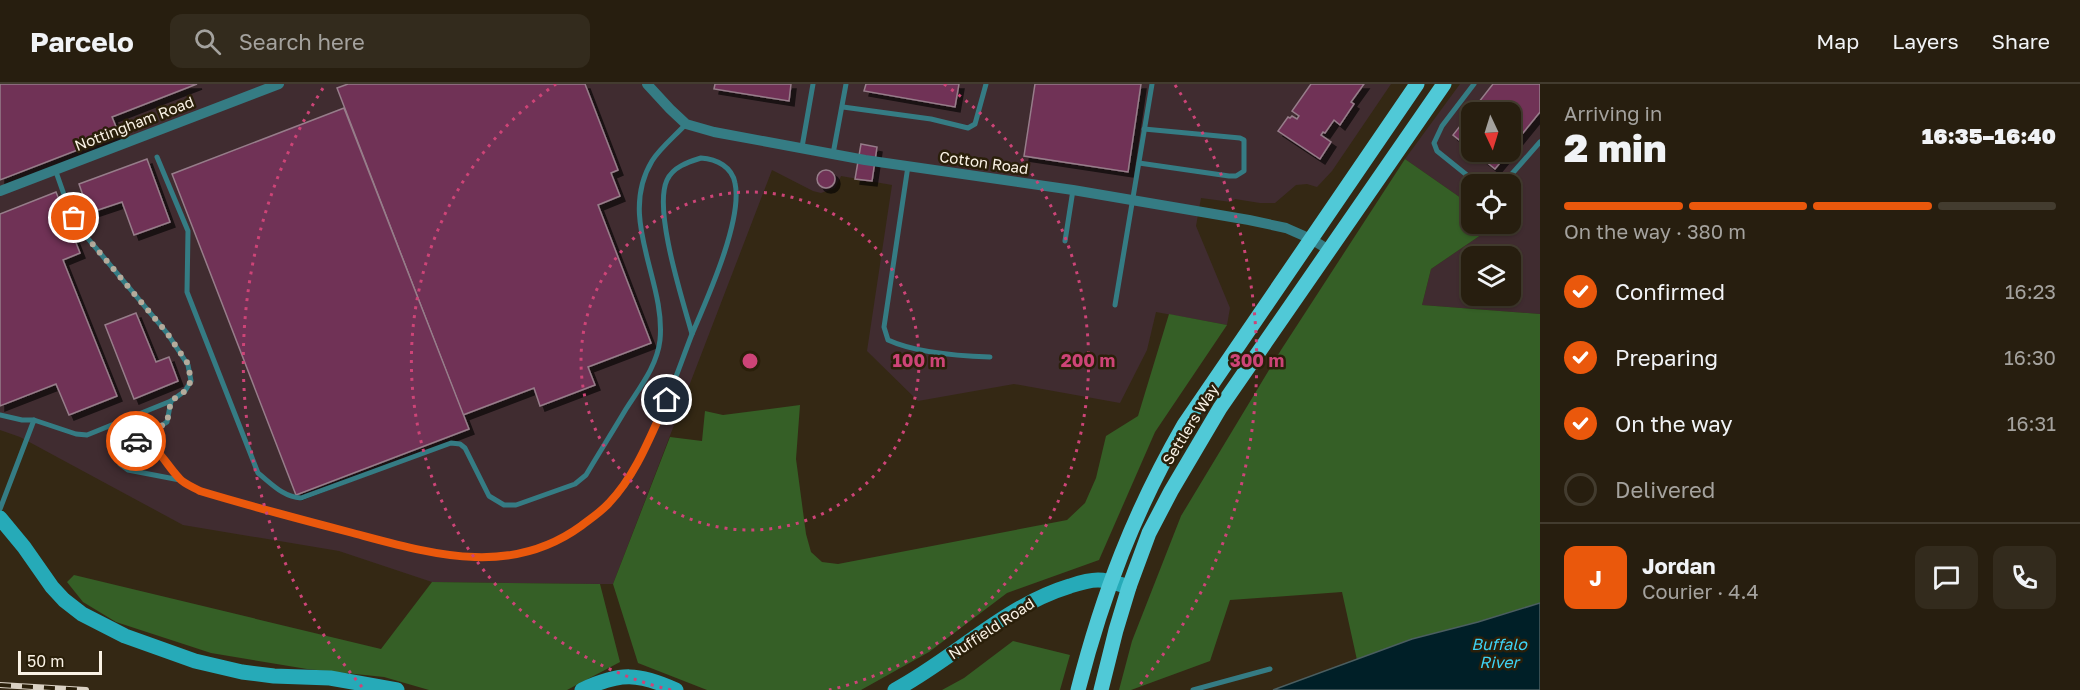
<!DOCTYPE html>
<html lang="en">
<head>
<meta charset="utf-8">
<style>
	:root { --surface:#271e0f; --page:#332b1d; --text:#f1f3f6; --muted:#a4a29e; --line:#433c2f; --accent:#ea580c }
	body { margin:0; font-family:"Golos Text",sans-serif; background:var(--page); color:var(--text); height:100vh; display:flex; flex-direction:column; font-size:22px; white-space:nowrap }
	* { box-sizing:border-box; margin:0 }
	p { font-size:20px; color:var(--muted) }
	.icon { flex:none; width:33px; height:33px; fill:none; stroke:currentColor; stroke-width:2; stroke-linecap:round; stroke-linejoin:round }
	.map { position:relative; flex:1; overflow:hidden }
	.drawer { display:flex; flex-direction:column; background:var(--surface); width:540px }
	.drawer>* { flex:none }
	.needle { width:39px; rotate:176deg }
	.tools { position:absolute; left:1461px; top:18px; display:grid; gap:12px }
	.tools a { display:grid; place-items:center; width:60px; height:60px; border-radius:12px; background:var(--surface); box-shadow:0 2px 4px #0004,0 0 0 2px var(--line); font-size:30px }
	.scale { position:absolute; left:18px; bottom:15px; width:84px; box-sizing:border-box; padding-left:6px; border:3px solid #faf2e5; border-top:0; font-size:16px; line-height:21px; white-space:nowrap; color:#faf2e5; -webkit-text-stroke:4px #2a1f0a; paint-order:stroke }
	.pin { position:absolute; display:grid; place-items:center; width:51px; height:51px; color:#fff; margin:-26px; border:3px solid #fff; border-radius:50%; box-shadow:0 2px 6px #0007 }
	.courier { position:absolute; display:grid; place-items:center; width:60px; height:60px; margin:-30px; border:4px solid #ea580c; border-radius:50%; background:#fff; color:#222; box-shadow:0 2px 8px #0007 }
	.headline em { font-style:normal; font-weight:800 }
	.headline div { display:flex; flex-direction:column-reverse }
	.headline { display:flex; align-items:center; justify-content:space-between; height:102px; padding:0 24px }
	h1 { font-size:39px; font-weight:800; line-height:45px }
	.bar { display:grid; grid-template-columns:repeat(4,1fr); gap:9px 6px; align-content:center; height:72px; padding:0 24px }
	.bar i { height:8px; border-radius:4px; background:var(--line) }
	.bar .current { background:var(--accent) }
	.bar p { grid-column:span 4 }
	.line { display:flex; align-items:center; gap:15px; padding:0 24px; border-top:2px solid var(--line) }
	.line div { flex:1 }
	.round { display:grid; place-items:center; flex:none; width:63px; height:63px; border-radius:12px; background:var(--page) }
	ol { padding:0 24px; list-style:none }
	li { display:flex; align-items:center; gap:18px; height:66px }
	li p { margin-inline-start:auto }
	li .icon { padding:6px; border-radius:50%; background:var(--accent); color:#fff; stroke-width:4 }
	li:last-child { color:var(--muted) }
	li i { width:33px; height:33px; border:3px solid var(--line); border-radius:50% }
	header { display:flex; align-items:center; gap:36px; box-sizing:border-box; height:84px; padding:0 30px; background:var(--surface); border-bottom:2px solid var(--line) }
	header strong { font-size:28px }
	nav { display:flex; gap:33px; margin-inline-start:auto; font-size:21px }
	.search { width:420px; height:54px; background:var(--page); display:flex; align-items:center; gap:15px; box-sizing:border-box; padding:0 21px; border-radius:12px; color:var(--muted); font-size:22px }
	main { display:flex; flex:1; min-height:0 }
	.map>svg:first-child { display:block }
	.industrial { fill:#402c30; fill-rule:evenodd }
	.forest { fill:#355f26 }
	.water { fill:#001f27; stroke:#4b5e60; stroke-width:1.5 }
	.building { fill:#6f3256; stroke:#977d8a; stroke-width:1.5; filter:url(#shadow) }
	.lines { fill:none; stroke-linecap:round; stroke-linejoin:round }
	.lane { stroke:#357c84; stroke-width:5 }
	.street { stroke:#357c84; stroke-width:10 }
	.secondary { stroke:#26aab8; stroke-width:15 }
	.primary { stroke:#50c9d7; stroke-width:15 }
	.rail-casing { stroke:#dbd2c4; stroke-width:6 }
	.rail { stroke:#2a1f0a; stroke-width:4; stroke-dasharray:11; stroke-linecap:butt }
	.done { stroke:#b5ab9c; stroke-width:6; stroke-dasharray:0 10.8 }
	.route { stroke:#ea580c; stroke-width:8 }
	.ring { fill:none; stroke:#cd4477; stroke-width:3; stroke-dasharray:3 6 }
	.labels { text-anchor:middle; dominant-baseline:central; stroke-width:5; stroke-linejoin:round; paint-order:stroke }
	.street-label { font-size:15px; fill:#faf2e5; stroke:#2a1f0a }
	.water-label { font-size:16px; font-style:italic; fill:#3ed3f4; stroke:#2a1f0a }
	.centre { fill:#cd4477; stroke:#2a1f0a; stroke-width:3 }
	.ring-label { font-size:18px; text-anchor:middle; font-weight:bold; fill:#cd4477; stroke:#2a1f0a; stroke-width:5; stroke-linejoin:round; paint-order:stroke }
</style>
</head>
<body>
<header>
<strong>Parcelo</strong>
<div class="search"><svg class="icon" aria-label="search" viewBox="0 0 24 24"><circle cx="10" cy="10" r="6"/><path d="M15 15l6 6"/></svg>Search here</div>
<nav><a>Map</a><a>Layers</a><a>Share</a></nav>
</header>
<main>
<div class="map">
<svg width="1540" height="606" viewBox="0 0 1540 606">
	<defs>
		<filter id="shadow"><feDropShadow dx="5" dy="5" stdDeviation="0" flood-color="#0009"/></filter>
	</defs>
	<rect width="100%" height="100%" fill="#342814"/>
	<g class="industrial">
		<path d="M0 0H1391L1332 87 1317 103 1307 100 1296 101 1275 119H1260L1235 115 1231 118 1201 114 1196 142 1230 224 1227 241 1156 228 1147 266 1120 319 1014 300 918 317 867 267 892 101 841 92 835 104 821 109 813 107 772 86 613 500H600L432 498 339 467 183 441 20 353 0 346Z"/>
		<path d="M1460 0H1540V230L1422 221 1431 185 1497 140H1510V100H1472L1471 121 1405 75ZM1472 28H1510V68H1472ZM1472 172H1510V212H1472Z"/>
	</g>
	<g class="forest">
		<path d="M1405 75 1471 121 1472 140H1497L1431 185 1422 221 1540 230V519L1478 538 1412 555 1357 576 1342 508 1230 516 1210 577 1131 606H1119L1132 557 1181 432 1281 266Z"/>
		<path d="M1169 230 1227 241 1155 348 1099 476 1007 509 929 568 861 606H707L638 579 613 500 670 353 702 357 705 327 723 331 800 321 796 375 806 450 811 468 822 478 838 480 1067 436 1085 419 1096 394 1106 352 1138 332Z"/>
		<path d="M74 491 381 565 432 498 600 500 620 578 567 606H429L384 593 307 585 211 569 116 538 83 518 67 498Z"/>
		<path d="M1013 557 1070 571 1060 606H942L964 594Z"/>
	</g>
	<path class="water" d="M1540 519V606H1273L1412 555 1478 538Z"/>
	<g class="building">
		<path d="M0 0H197L112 33 119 50 0 96Z"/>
		<path d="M348 0H585L618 86 611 89 620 112 598 121 651 259 588 283 595 301 540 322 534 304 463 331 337 4Z"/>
		<path d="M715 0H791L789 17 714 5Z"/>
		<path d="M866 0H959L955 23 864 7Z"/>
		<path d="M1035 0H1141L1128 88 1024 72Z"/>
		<path d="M1311 0H1364L1351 18 1354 20 1340 41 1334 36 1325 49 1323 48 1321 51 1331 58 1320 75 1278 47 1288 33 1290 34 1292 32 1297 35 1299 32 1292 27Z"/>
		<path d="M1493 0H1540V28L1510 65V28H1472V66L1453 51Z"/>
		<path d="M344 24 469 345 296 411 172 90Z"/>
		<path d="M861 60 877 63 872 97 855 95Z"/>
		<path d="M1474 68H1509L1495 85Z"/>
		<path d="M147 75 170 138 134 151 122 118 89 129 79 100Z"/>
		<circle cx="826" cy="95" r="9"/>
		<path d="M56 108 80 169 63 176 117 312 69 331 56 300 0 322V130Z"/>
		<path d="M136 229 156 278 169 273 178 297 134 315 105 241Z"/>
	</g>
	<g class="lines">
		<g class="lane">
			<path d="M1474 0 1442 42 1434 59 1437 67 1478 100"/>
			<path d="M843 23 931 35 968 44 975 40 986 0"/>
			<path d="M802 63 813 0"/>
			<path d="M833 70 846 0"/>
			<path d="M157 73 188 147 187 208 258 389C272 400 283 413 301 414L451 359 460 360 465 364 489 412 504 421H516L575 400 586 391C599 369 613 347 626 325 640 303 657 282 660 256 666 196 617 135 652 77 660 64 675 52 686 40"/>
			<path d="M701 74C717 75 732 83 735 99 743 136 707 215 692 250 683 217 653 126 667 96 673 83 688 78 701 74Z"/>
			<path d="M1139 79 1229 92H1236L1244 87V56L1240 54 1144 45"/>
			<path d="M908 82 884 243 888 256C916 269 959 272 990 273"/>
			<path d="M1503 100 1540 58"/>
			<path d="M1065 157 1073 106"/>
			<path d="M1115 221 1152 0"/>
			<path d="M0 331 22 336H34"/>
			<path d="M135 357C147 345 154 348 167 338L171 317"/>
			<path d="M180 396C165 375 145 341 118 367L120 380 128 386 180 396 200 407C248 421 296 434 344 447 424 468 506 497 580 443 590 435 602 427 611 417 651 369 670 307 692 250"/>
			<path d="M0 425 34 336 76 350 87 351 171 317 185 307 191 297 188 281 167 249 80 145 68 122 55 85"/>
			<path d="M1193 606 1270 585"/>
		</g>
		<g class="street">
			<path d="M647 0 670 25 686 40 714 48 865 76 1073 106 1249 136 1286 144 1311 155 1329 166"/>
			<path d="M0 107 279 0"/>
		</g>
		<g class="secondary">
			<path d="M0 434 24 463 52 503 64 516 82 530 125 552 195 577 242 588 274 592 330 594 397 606"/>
			<path d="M582 606C620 588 639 589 676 606"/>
			<path d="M895 606C955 574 1004 522 1070 502 1079 499 1088 496 1098 496 1109 496 1119 500 1129 503"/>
		</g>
		<g class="primary">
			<path d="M1078 606C1103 509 1134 428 1184 341L1417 0"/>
			<path d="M1101 606 1116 546 1129 503 1149 449 1171 407 1220 324 1444 0"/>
		</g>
		<defs>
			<path id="rail" d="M0 601 86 606"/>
		</defs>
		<use href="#rail" class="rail-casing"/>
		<use href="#rail" class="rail"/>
	</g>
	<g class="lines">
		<path class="done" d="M74 134 80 145 167 249 188 280 191 297 185 307 171 317 167 338C155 348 147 345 136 357"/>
		<path class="route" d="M136 357C160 362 163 377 179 394 184 400 193 403 200 407 250 422 299 435 349 448 429 469 508 495 581 442 590 435 601 428 609 419 636 391 651 351 667 316"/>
	</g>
	<g class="ring">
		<circle cx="750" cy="277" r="169"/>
		<path d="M671 606A338 338 0 0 1 556 0M944 0A338 338 0 0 1 829 606"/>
		<path d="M362 603A507 507 0 0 1 325 1M1175 1A507 507 0 0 1 1138 603"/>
	</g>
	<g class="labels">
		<g class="street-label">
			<text transform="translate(134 39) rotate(-21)">Nottingham Road</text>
			<text transform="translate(984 78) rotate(8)">Cotton Road</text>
			<text transform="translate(1190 340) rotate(-58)">Settlers Way</text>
			<text transform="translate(991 544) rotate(-33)">Nuffield Road</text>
		</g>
		<g class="water-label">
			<text x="1499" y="560">Buffalo<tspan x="1499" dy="18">River</tspan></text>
		</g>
	</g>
	<circle cx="750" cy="277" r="9" class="centre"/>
	<g class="ring-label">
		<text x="919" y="283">100 m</text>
		<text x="1088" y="283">200 m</text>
		<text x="1257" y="283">300 m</text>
	</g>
</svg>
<div class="tools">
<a><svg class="needle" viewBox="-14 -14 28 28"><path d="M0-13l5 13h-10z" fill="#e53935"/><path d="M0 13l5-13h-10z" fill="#a4a29e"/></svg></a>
<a><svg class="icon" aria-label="locate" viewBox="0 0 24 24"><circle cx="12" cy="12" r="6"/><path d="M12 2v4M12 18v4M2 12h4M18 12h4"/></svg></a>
<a><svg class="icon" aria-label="layers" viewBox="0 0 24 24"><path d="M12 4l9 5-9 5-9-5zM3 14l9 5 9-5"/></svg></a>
</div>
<div class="scale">50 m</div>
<div class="pin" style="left:74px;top:134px;background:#ea580c"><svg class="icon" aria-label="bag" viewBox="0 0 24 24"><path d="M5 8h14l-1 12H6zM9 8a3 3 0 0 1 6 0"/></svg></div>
<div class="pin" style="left:667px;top:316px;background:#1f2937"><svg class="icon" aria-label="home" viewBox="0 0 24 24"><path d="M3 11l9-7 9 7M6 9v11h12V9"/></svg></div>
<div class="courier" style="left:136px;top:357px"><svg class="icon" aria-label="car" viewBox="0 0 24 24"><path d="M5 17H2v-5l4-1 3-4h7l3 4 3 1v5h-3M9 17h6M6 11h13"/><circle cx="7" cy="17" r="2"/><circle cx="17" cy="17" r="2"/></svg></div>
</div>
<section class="drawer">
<div class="headline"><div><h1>2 min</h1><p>Arriving in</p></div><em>16:35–16:40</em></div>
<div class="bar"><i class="current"></i><i class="current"></i><i class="current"></i><i></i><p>On the way · 380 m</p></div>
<ol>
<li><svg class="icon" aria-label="check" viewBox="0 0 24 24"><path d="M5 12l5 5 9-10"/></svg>Confirmed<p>16:23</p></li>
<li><svg class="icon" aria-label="check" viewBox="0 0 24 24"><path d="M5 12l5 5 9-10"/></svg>Preparing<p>16:30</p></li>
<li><svg class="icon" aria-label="check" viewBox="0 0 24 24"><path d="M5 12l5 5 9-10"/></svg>On the way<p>16:31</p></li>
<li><i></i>Delivered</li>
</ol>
<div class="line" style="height:108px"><b class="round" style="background:var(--accent);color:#fff">J</b><div><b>Jordan</b><p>Courier · 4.4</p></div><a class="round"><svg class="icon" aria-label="chat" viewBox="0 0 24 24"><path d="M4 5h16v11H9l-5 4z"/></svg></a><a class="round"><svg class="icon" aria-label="phone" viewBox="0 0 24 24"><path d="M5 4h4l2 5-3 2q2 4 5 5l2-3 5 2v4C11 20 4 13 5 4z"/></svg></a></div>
</section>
</main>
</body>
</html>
